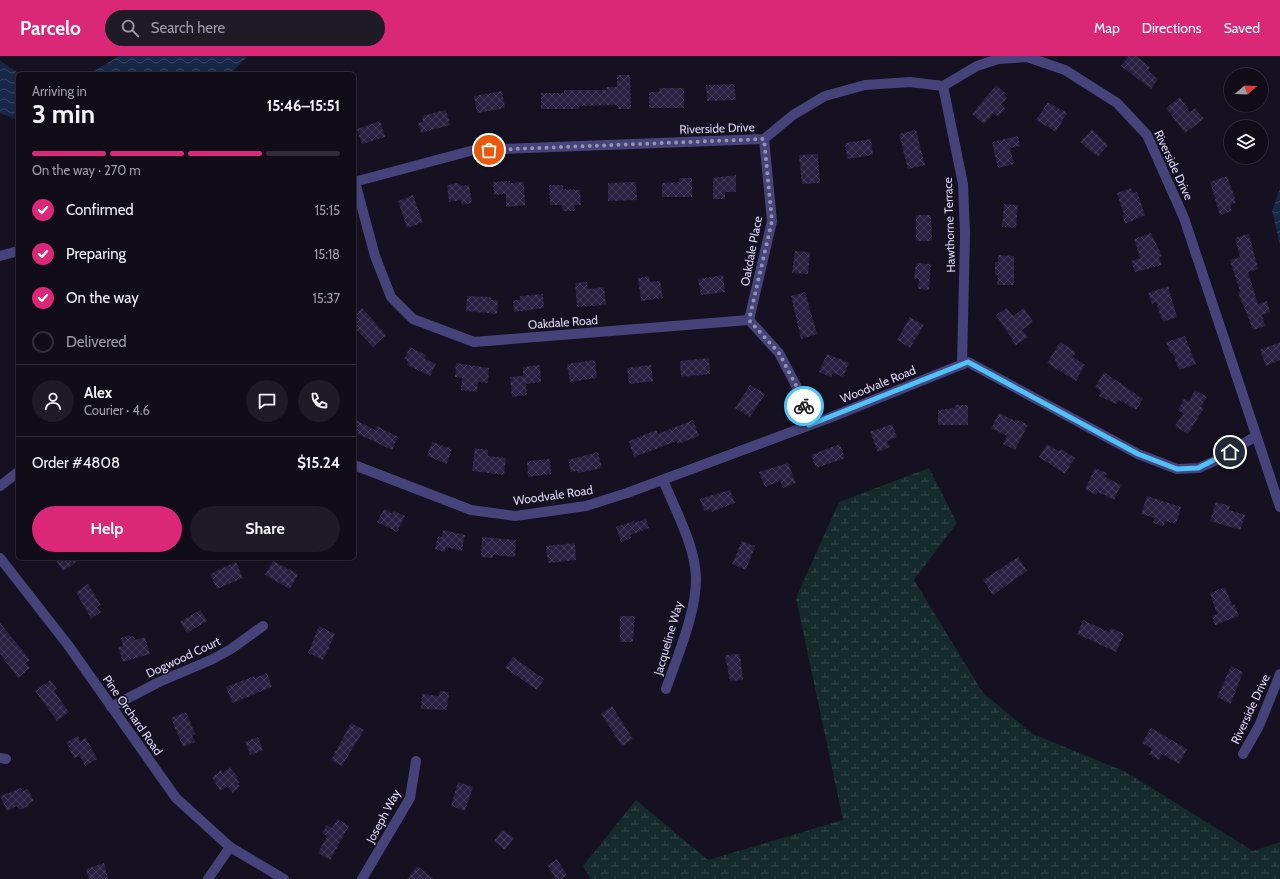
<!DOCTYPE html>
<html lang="en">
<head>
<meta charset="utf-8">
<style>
	:root { --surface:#100d19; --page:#1e1b26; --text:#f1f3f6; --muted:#9c9ca2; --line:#302d38; --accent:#db2777 }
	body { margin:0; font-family:Cabin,sans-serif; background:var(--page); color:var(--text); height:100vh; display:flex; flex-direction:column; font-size:15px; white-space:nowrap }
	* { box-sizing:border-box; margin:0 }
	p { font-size:13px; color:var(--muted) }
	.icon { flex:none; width:22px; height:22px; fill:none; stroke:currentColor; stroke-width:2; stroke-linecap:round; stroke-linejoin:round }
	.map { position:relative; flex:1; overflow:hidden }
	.sheet { position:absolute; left:16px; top:16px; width:340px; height:488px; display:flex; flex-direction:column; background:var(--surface); border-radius:6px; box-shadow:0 1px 3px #0004,0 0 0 1px var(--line) }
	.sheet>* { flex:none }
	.needle { width:26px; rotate:71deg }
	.controls { position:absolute; left:1224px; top:12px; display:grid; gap:8px }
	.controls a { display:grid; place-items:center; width:44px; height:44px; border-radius:50%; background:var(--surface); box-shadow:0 1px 3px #0004,0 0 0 1px var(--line); font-size:20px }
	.pin { position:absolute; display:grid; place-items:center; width:34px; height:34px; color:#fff; margin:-17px; border:2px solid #fff; border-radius:50%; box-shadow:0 1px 4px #0007 }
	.courier { position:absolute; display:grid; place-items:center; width:40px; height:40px; margin:-20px; border:3px solid #4fc3f7; border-radius:50%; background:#fff; color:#222; box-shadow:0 1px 5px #0007 }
	.overview em { font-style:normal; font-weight:700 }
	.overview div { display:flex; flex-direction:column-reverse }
	.overview { display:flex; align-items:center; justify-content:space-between; height:68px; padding:0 16px }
	h1 { font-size:26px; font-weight:700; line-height:30px }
	.bar { display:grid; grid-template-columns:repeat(4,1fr); gap:6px 4px; align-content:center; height:48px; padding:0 16px }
	.bar i { height:5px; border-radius:3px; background:var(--line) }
	.bar .selected { background:var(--accent) }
	.bar p { grid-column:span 4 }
	.line { display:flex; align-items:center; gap:10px; padding:0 16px; border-top:1px solid var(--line) }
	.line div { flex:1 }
	.round { display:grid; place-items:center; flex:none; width:42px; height:42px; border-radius:21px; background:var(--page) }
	ol { padding:0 16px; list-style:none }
	li { display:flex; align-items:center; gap:12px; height:44px }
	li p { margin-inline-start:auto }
	li .icon { padding:4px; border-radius:50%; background:var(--accent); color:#fff; stroke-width:4 }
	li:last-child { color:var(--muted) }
	li i { width:22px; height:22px; border:2px solid var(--line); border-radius:50% }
	.cta { display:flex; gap:8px; margin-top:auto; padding:8px 16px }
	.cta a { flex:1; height:46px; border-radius:24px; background:var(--accent); color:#fff; font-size:16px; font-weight:700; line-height:46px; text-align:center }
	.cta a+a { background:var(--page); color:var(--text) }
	header { display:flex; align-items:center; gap:24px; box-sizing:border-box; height:56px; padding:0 20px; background:var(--accent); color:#fff }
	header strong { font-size:19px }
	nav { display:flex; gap:22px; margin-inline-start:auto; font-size:14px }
	.search { width:280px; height:36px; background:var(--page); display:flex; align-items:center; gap:10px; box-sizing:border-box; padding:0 14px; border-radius:22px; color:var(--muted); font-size:15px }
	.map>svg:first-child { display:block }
	.wetland { fill:url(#wetland-marsh) }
	.water { fill:url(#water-waves) }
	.building { fill:url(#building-cross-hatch) }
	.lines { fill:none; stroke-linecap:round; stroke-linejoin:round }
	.minor { stroke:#47427a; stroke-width:10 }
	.done { stroke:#9792ad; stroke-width:4; stroke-dasharray:0 7.2 }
	.route { stroke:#4fc3f7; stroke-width:5 }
	.labels { text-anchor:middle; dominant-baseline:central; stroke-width:3; stroke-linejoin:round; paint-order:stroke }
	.street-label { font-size:12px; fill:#ddd7f9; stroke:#151121 }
</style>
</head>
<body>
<header>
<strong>Parcelo</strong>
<div class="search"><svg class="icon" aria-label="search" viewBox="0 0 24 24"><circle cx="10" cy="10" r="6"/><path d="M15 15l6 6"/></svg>Search here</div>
<nav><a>Map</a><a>Directions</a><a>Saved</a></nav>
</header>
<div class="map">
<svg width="1280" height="823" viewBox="0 0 1280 823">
	<defs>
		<pattern id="wetland-marsh" width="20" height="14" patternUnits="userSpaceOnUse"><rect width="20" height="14" fill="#152a2b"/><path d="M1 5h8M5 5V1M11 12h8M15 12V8" fill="none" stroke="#37484a"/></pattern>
		<pattern id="water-waves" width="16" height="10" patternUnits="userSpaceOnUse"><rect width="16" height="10" fill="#172746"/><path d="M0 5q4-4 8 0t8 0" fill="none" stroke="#384661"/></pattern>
		<pattern id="building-cross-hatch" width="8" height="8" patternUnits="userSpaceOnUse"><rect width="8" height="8" fill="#282040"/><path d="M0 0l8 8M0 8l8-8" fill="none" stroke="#47405c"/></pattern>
	</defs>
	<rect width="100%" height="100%" fill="#151121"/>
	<path class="wetland" d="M929 412 957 467 914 524 983 637 1033 678 1126 716 1253 795 1280 786V823H591L583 810 636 744 708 804 843 764 796 542 839 446Z"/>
	<g class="water">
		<path d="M119 0H248L230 18H89Z"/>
		<path d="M0 5 20 18H18V64L0 57Z"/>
		<path d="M1280 132V189L1272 155Z"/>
	</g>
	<g class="building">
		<path d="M1128 0H1136L1150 11 1148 14 1158 23 1151 33 1121 10Z"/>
		<path d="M617 19H630L631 53H618L617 49 579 50V53H541V37H564V34H607L606 31H617Z"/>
		<path d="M734 28 736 44 707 45 706 29Z"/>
		<path d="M996 29 1006 38 1004 39 1007 42 1001 49 1005 53 998 61 994 57 984 68 972 58Z"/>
		<path d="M659 32H684V52H649V36H659Z"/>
		<path d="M502 35 505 52 477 57 474 40Z"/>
		<path d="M1180 41 1190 56 1195 52 1204 63 1185 77 1166 52Z"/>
		<path d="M1048 46 1067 57 1056 76 1036 64Z"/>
		<path d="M446 54 450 69 421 77 418 67 423 66 422 60Z"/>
		<path d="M380 65 385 81 362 88 357 73Z"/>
		<path d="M1092 73 1108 89 1098 101 1080 86Z"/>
		<path d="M916 74 925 109 908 113 899 78Z"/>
		<path d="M1018 80 1020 90 1010 92 1014 108 998 112 992 86Z"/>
		<path d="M871 83 873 99 847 103 845 87Z"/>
		<path d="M818 98 820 127 802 128 799 99Z"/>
		<path d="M736 119V136H725V143H713V122Z"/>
		<path d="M1227 120 1236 146 1230 149 1232 155 1220 159 1210 126Z"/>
		<path d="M679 122H692V141H662V127L679 126Z"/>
		<path d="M510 125V127L524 126 525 149 506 151V138L494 139 493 126Z"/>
		<path d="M636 126 637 144 608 145V127Z"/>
		<path d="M458 127 461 130 469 129 472 147 462 149 461 144 449 146 447 129Z"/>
		<path d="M549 129H563V133L580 134 581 149H574L575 155H563L562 149H550Z"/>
		<path d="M1131 132 1133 137 1137 136 1145 159 1125 168 1122 158H1124L1117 137Z"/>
		<path d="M413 139 423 166 407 172 398 145Z"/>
		<path d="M1004 148 1018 149 1016 172 1002 171Z"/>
		<path d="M916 159H931L932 185H916Z"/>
		<path d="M1151 177 1162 200 1159 201 1162 209 1135 216 1131 205 1140 202 1134 183Z"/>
		<path d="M1249 178 1258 213 1248 216 1258 248 1267 245 1270 256 1262 259 1265 270 1253 274 1238 236 1240 235 1230 204 1240 201 1235 182Z"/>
		<path d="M795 195 810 196 808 218 792 217Z"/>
		<path d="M998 199 1014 200V229H997L998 219H995V206H998Z"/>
		<path d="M916 207 931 208 929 234 918 233 919 223H914Z"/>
		<path d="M723 219 725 236 701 239 698 223Z"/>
		<path d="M649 220 650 226 660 225 663 242 641 245 638 222Z"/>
		<path d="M587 226 588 233 604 231 606 249 577 251 575 227Z"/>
		<path d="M1168 230 1177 261 1163 266 1156 246 1152 248 1148 237Z"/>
		<path d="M805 236 817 278 801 283 791 240Z"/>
		<path d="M543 238 544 252 514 256 513 244H520V240Z"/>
		<path d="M467 240 491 241V244H498L497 258 466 255Z"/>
		<path d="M362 252 386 279 373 291 354 271V259Z"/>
		<path d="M1007 252 1013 260 1024 252 1033 266 1022 274 1028 281 1016 289 996 259Z"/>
		<path d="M910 261 924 269 910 292 897 284Z"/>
		<path d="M1185 280 1196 308 1179 314 1173 297 1171 298 1166 286Z"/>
		<path d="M1060 286 1076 296 1073 301 1085 309 1076 325 1047 307Z"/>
		<path d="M1280 286V304L1266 310 1260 294Z"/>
		<path d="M410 291 426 299 425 303 436 308 430 320 407 309 408 305 404 303Z"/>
		<path d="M827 298 849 307 843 321 833 317 831 321 819 316Z"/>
		<path d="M709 302 710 318 681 321 680 305Z"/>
		<path d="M595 304 597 322 570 326 567 308Z"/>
		<path d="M456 307 489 312 488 327 478 326 477 336 461 334 462 322 455 321Z"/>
		<path d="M540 309 541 326 526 328 527 339 512 341 510 321 523 320V311Z"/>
		<path d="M651 309 653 325 629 328 627 312Z"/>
		<path d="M1104 316 1143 343 1136 354 1119 344 1116 348 1099 340 1101 335 1095 331Z"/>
		<path d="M750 329 765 338 750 361 735 352Z"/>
		<path d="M1195 334 1207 341 1201 351 1204 352 1188 378 1175 370 1183 358 1178 354 1184 343 1189 345Z"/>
		<path d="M955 349H968V369H938V354L955 352Z"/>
		<path d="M999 357 1015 365 1016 363 1028 369 1015 394 1003 388 1007 380 991 372Z"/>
		<path d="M354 363 375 374 377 370 398 381 392 394 354 376Z"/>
		<path d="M693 364 699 380 678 388 677 385 634 401 629 385 656 374 658 378Z"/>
		<path d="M892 368 897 381 887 385 890 391 878 396 870 376Z"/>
		<path d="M432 386 452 393 447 408 427 400Z"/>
		<path d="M840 388 845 402 816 412 811 399Z"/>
		<path d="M1047 388 1059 395 1061 393 1075 402 1065 418 1039 401Z"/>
		<path d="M475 392 488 394V400L506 402 504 419 472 415Z"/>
		<path d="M598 396 602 412 578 417 577 415 571 416 568 404Z"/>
		<path d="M550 403 551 418 528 421 527 405Z"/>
		<path d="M788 407 796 427 783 432 780 425 765 431 759 416Z"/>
		<path d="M1095 412 1107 417 1105 421 1121 429 1114 444 1098 436 1096 439 1085 433Z"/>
		<path d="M730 434 735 447 712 456 710 453 704 455 700 443Z"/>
		<path d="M1147 440 1181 451 1176 468 1165 465 1164 470 1153 467 1155 462 1141 458Z"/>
		<path d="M1216 446 1230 450 1229 454 1245 459 1240 474 1210 465Z"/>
		<path d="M384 453 392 457 394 455 405 460 397 476 377 466Z"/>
		<path d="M646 463 649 472 630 479 631 482 621 486 616 471 634 465V467Z"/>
		<path d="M443 474 465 479 462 495 446 491 445 496 435 493 438 480 442 481Z"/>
		<path d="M482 481 516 484 515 501 493 499V502L481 501Z"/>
		<path d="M742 485 755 490 746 514 732 508Z"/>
		<path d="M575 487 576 504 548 507 546 490Z"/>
		<path d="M1018 501 1027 515 993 539 983 524Z"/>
		<path d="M54 502H83L63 515Z"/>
		<path d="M273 505 298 518 290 533 265 519Z"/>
		<path d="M236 506 243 522 217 533 210 518Z"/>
		<path d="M88 528 101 549 97 551 101 556 91 563 76 536Z"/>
		<path d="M1225 531 1232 549 1234 548 1239 560 1215 569 1212 560 1217 558 1210 537Z"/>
		<path d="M200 554 207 565 187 577 180 566Z"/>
		<path d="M620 560H635L633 586H620Z"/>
		<path d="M1083 564 1109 576 1111 572 1124 578 1116 596 1077 578Z"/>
		<path d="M0 567 30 604 26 607 30 612 18 622 0 598Z"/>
		<path d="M319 570 335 578 323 604 308 597Z"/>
		<path d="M130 579V581L134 580 135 584 145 581 150 598 123 606 118 592 123 590 121 582Z"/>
		<path d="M740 598 743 624 730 625 725 599Z"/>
		<path d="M513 601 544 623 537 634 505 612Z"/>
		<path d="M1231 610 1243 616 1231 648 1217 641Z"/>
		<path d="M267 617 272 631 232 647 226 631 254 620 255 622Z"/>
		<path d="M50 624 57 633 54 635 69 656 57 665 35 635Z"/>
		<path d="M440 635 449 636 447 654 421 653 422 638 439 640Z"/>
		<path d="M612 650 633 683 622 690 601 658Z"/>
		<path d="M186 656 195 678 192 679 195 686 183 691 171 662Z"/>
		<path d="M351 667 364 674 342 710 331 704Z"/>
		<path d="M1151 672 1187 693 1179 708 1162 698 1159 704 1149 698 1152 693 1142 687Z"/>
		<path d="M78 680 80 685 86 682 97 703 85 710 80 700 74 702 66 686Z"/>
		<path d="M258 681 263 694 250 699 245 686Z"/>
		<path d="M230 711 238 721 236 722 240 727 238 728 240 730 233 737 227 730 220 735 212 721 221 714 223 717Z"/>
		<path d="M458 726 473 731 465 755 451 750Z"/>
		<path d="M21 732 22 735 28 733 34 745 28 748 29 750 19 754 17 750 7 755 0 740Z"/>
		<path d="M337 763 349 770 330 804 318 797 327 780 322 777 327 769 332 772Z"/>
		<path d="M502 774 514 782 505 794 494 785Z"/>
		<path d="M557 803 567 819 562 823H556L547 809Z"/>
		<path d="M104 807 108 823H89L86 813Z"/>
		<path d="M417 810 434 823H407Z"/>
	</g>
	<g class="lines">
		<g class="minor">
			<path d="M943 30 963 128 965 178 962 309"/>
			<path d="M354 126 474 94 764 83 793 59 825 40 865 29 910 26 943 30 977 10 998 3 1027 1 1065 14 1117 47 1147 79 1184 162 1280 451"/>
			<path d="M355 126 375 200 391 241 413 263 474 286 749 264 779 297 800 337 809 369"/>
			<path d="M0 200 18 195"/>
			<path d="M749 264 772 165 764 83"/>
			<path d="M354 409 471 454 515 460 586 450 627 437 829 362 968 306 1138 398 1177 413 1199 412 1217 404 1256 380"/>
			<path d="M663 424C675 453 695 490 696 521 697 555 677 601 666 633"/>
			<path d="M0 430 18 416"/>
			<path d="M0 502 68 589 176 742 230 791 284 823"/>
			<path d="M111 651 159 626 213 603 231 593 263 570"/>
			<path d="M1243 698 1259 670 1280 618"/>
			<path d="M0 702 6 703"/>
			<path d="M208 823 230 791"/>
			<path d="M362 823 410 742 416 705"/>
		</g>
	</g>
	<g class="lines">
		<path class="done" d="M489 94 764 83 772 165 749 264 779 297 800 337 804 350"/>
		<path class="route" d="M804 350 809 369 968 306 1138 398 1177 413 1198 412 1230 396"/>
	</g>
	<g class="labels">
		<g class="street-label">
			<text transform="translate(717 72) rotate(-2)">Riverside Drive</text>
			<text transform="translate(1174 109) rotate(65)">Riverside Drive</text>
			<text transform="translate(949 169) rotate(-92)">Hawthorne Terrace</text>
			<text transform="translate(751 195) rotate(-79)">Oakdale Place</text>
			<text transform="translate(563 266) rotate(-4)">Oakdale Road</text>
			<text transform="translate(878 328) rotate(-22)">Woodvale Road</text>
			<text transform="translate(553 439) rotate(-8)">Woodvale Road</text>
			<text transform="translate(668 582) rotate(-74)">Jacqueline Way</text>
			<text transform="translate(183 601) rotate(-25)">Dogwood Court</text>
			<text transform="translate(1250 653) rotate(-65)">Riverside Drive</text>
			<text transform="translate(133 659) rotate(55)">Pine Orchard Road</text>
			<text transform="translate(383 760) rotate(-62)">Joseph Way</text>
		</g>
	</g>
</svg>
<div class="controls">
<a><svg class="needle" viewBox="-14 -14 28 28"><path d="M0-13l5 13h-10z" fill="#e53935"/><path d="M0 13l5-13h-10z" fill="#9c9ca2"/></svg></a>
<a><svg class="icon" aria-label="layers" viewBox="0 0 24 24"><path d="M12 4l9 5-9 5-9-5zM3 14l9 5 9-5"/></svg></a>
</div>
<div class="pin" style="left:489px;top:94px;background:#ea580c"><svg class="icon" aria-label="bag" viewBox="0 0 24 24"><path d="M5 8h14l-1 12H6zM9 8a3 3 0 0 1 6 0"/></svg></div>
<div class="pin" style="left:1230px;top:396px;background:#1f2937"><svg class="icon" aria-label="home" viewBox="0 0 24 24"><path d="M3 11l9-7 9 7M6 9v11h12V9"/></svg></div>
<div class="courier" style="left:804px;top:350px"><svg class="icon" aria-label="bike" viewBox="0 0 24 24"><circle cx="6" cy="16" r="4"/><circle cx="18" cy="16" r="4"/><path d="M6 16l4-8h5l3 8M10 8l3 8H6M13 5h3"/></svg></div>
<section class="sheet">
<div class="overview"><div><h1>3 min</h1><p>Arriving in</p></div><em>15:46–15:51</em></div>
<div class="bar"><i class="selected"></i><i class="selected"></i><i class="selected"></i><i></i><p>On the way · 270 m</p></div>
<ol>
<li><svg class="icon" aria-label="check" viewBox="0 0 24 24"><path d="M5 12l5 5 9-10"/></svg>Confirmed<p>15:15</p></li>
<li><svg class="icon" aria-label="check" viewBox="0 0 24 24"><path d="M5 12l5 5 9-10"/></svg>Preparing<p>15:18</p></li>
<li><svg class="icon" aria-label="check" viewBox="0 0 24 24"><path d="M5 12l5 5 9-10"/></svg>On the way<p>15:37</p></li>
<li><i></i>Delivered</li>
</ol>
<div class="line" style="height:72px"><a class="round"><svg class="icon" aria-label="person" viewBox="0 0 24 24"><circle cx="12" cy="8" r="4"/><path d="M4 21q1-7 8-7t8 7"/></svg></a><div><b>Alex</b><p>Courier · 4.6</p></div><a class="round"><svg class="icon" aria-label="chat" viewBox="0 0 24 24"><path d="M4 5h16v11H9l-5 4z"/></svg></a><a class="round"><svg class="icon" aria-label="phone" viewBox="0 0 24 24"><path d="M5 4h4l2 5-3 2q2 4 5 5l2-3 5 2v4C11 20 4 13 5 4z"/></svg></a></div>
<div class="line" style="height:52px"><div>Order #4808</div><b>$15.24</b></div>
<div class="cta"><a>Help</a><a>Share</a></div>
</section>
</div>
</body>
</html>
